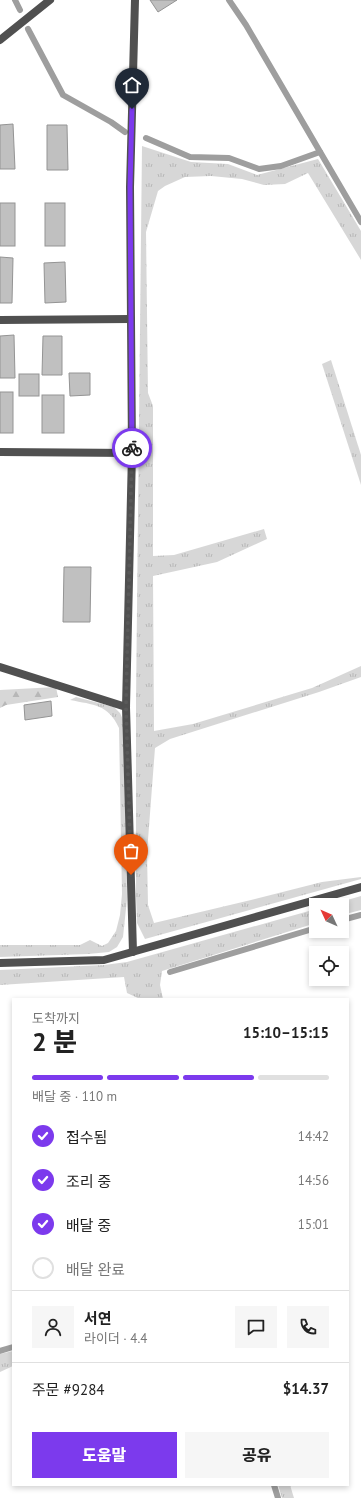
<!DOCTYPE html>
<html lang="ko">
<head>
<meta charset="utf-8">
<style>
	:root { --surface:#fff; --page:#f6f6f6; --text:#222; --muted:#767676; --line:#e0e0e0; --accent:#7c3aed }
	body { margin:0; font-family:"PT Sans","Noto Sans KR",sans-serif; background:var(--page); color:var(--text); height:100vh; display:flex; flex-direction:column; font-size:15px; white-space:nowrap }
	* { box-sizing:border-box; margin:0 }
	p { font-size:13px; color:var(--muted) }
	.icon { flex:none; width:22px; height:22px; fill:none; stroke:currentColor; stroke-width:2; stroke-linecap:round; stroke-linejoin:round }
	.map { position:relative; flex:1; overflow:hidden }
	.side { position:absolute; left:12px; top:998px; width:337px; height:488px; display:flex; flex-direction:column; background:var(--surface); border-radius:0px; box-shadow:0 2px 6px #0003 }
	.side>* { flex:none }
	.needle { width:26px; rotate:314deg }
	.buttons { position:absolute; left:309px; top:898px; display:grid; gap:8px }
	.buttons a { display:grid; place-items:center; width:40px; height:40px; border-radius:0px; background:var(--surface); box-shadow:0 2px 6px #0003; font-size:20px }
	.pin { position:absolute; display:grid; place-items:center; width:34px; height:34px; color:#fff; margin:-41px -17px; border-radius:50% 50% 50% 0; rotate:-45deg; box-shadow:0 0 4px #0007 }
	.pin .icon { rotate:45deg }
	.courier { position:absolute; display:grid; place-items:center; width:40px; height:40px; margin:-20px; border:3px solid #7c3aed; border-radius:50%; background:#fff; color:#222; box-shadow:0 1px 5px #0007 }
	.head em { font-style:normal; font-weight:800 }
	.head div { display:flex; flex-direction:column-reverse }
	.head { display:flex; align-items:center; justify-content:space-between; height:68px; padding:0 20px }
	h1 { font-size:26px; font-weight:800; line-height:30px }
	.bar { display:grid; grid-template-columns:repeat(4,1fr); gap:6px 4px; align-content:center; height:48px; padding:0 20px }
	.bar i { height:5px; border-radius:3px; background:var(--line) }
	.bar .active { background:var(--accent) }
	.bar p { grid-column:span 4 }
	.line { display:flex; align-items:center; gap:10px; padding:0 20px; border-top:1px solid var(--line) }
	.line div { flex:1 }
	.round { display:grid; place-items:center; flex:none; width:42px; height:42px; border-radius:0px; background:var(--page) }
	ol { padding:0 20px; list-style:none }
	li { display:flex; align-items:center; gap:12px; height:44px }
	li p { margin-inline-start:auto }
	li .icon { padding:4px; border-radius:50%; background:var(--accent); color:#fff; stroke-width:4 }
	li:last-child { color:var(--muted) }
	li i { width:22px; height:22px; border:2px solid var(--line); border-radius:50% }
	.cta { display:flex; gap:8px; margin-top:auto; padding:8px 20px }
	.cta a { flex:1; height:46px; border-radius:0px; background:var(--accent); color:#fff; font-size:16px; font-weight:800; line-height:46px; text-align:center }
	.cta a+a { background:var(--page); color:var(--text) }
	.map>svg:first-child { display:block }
	.grass { fill:url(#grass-tufts) }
	.forest { fill:url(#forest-firs) }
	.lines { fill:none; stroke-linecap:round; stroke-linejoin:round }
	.stream { stroke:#9e9e9e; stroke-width:6 }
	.building { fill:#c0c0c0; stroke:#949494 }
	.minor { stroke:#505050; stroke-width:8 }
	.tertiary { stroke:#505050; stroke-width:8 }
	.done { stroke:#595959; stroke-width:4; stroke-dasharray:0 7.2 }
	.route { stroke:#7c3aed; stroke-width:5 }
</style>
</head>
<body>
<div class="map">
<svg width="361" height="1498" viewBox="0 0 361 1498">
	<defs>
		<pattern id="grass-tufts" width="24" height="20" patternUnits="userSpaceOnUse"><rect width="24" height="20" fill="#d7d7d7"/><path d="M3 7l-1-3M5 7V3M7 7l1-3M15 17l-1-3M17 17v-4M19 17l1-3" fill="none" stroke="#b7b7b7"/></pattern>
		<pattern id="forest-firs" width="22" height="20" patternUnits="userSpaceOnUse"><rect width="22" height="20" fill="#d7d7d7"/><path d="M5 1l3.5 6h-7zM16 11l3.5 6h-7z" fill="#b7b7b7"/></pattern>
	</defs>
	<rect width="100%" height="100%" fill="#fff"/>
	<g class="grass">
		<path d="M142 146 191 162 228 164 257 175 318 159 361 231V260L308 173 285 184 264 185 242 179 211 176 185 177 165 186 158 191 146 232 148 393 153 406V556L174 555 264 529 267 539 217 562 153 576 154 731 193 724 312 688 361 666V677L319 692 170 739 155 748 147 853 148 905 154 923 251 900 322 882 361 877V879L145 939 137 923 136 897V700Z"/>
		<path d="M331 360 361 455V485L322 364Z"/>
		<path d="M76 697 114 707 120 713 124 722 127 899 123 937 117 947 109 952 88 954 0 957V945H80L90 940 102 946 108 943 116 931 120 915 122 894 119 728C108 704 94 705 70 700Z"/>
		<path d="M361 896V910L342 915V905H330Z"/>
		<path d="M316 909V923L162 971 160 985 163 999H140L127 993 124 977 0 985V970L104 965 127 962Z"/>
		<path d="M13 1351V1366L0 1372V1354Z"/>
		<path d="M278 1485H290L294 1498H282Z"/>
	</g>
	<path class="forest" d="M56 687 58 697 6 705 0 708V690Z"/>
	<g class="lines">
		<g class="stream">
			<path d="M15 0 20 10"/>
			<path d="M229 0 246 25 361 222"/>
			<path d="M28 29 63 95 111 122 125 132"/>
			<path d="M146 138 190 157 229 158 259 169 281 166 320 152"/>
			<path d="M342 920 361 915"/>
			<path d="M170 972 316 928"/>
			<path d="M0 1351 13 1347"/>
			<path d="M274 1485 278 1498"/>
		</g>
	</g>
	<g class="building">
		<path d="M150 0H177L158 12Z"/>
		<path d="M13 124 15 169H0V125Z"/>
		<path d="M47 125H67L68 170H47Z"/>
		<rect x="0" y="203" width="15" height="43"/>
		<rect x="45" y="203" width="20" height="43"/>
		<path d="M0 257 13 258 12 303H0Z"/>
		<path d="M65 262 66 302 45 303 44 263Z"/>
		<path d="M14 335 15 378H0V336Z"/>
		<path d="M43 336H62V375H42Z"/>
		<path d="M69 373H90V395L70 396Z"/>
		<rect x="19" y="374" width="20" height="22"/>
		<rect x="0" y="392" width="13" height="41"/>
		<rect x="42" y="395" width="22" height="38"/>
		<path d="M64 567H91L90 622H63Z"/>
		<path d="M51 701 52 716 25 720 24 705Z"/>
	</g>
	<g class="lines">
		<g class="minor">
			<path d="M0 40 50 0"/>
			<path d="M0 320 131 319"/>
			<path d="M0 452 132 453"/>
			<path d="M0 667 126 707"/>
			<path d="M133 952 126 707 132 453 130 187 135 0"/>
		</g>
		<path class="tertiary" d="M0 963 104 960 361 887"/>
	</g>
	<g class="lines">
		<path class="done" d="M131 875 126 706 132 448"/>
		<path class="route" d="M132 448 130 187 132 109"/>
	</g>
</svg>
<div class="buttons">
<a><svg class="needle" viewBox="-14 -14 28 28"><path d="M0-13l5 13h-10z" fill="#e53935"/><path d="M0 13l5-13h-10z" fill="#767676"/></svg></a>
<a><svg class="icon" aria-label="locate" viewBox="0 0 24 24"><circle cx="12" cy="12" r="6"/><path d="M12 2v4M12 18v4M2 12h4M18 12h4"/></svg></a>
</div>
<div class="pin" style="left:131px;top:875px;background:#ea580c"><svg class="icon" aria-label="bag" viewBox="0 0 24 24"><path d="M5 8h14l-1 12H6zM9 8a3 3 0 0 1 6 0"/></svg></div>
<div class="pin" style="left:132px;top:109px;background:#1f2937"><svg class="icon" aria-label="home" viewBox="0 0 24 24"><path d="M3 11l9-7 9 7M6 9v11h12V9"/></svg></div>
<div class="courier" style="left:132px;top:448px"><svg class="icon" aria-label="bike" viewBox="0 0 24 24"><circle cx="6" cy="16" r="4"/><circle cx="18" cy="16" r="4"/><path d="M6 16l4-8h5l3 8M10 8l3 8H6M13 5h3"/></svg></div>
<section class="side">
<div class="head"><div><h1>2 분</h1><p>도착까지</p></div><em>15:10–15:15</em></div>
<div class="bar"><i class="active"></i><i class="active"></i><i class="active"></i><i></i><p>배달 중 · 110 m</p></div>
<ol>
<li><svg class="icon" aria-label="check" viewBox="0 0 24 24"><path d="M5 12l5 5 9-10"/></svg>접수됨<p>14:42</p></li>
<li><svg class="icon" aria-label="check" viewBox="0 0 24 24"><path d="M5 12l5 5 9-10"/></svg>조리 중<p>14:56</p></li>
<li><svg class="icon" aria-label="check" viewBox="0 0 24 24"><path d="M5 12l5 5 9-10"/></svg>배달 중<p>15:01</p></li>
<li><i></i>배달 완료</li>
</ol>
<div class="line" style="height:72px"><a class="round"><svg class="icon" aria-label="person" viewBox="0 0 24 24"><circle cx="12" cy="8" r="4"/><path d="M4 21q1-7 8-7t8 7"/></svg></a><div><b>서연</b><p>라이더 · 4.4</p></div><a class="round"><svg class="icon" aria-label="chat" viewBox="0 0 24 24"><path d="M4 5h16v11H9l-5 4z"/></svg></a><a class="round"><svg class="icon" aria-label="phone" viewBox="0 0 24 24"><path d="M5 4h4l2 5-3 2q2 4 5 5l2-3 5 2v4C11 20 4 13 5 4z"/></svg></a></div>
<div class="line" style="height:52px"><div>주문 #9284</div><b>$14.37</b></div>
<div class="cta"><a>도움말</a><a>공유</a></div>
</section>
</div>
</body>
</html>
